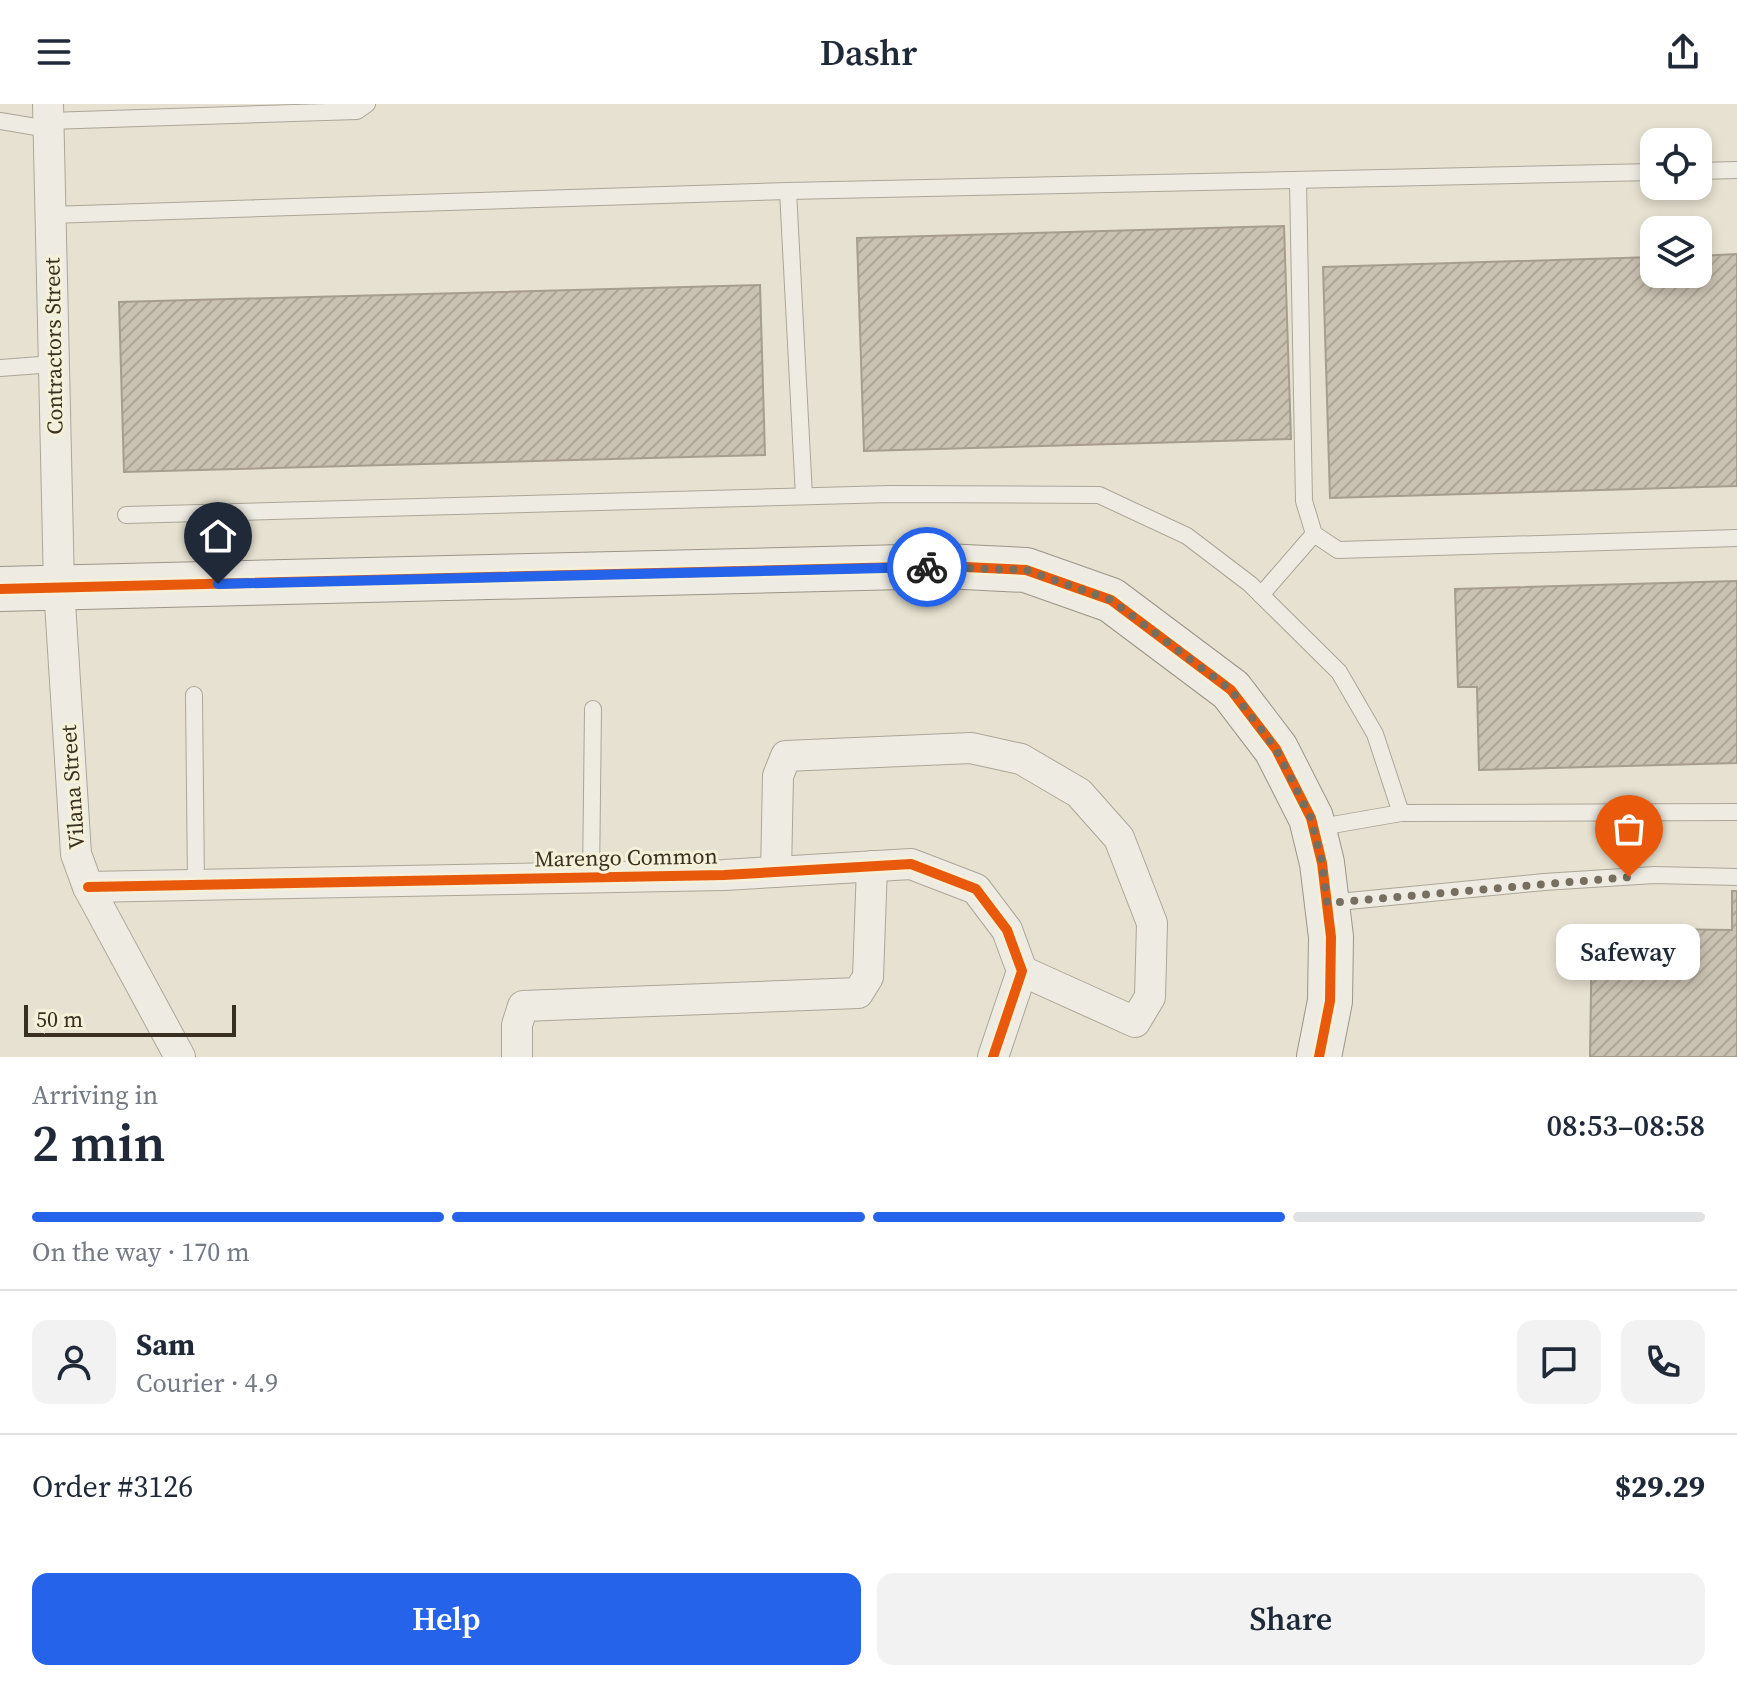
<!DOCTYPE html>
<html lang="en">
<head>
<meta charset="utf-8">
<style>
	:root { --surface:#fff; --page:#f2f2f3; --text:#1f2937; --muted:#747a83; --line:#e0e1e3; --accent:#2563eb }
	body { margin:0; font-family:"Source Serif 4",serif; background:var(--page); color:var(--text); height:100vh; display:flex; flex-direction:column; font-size:30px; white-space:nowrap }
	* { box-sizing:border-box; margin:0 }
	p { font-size:26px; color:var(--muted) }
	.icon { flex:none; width:44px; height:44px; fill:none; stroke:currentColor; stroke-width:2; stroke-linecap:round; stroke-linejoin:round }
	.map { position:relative; height:953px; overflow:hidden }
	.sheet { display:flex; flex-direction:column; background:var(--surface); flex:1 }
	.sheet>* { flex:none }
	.controls { position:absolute; left:1640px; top:24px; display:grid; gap:16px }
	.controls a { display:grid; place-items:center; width:72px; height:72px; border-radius:16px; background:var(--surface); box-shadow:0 4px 12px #0003; font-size:40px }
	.scale { position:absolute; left:24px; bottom:20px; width:212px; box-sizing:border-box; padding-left:8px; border:4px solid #3a3021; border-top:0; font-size:22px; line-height:28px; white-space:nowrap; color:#3a3021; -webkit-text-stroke:6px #f5f0d8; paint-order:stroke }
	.pin { position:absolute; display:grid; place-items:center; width:68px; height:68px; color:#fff; margin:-82px -34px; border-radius:50% 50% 50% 0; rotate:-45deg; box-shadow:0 0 8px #0007 }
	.pin .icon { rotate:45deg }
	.courier { position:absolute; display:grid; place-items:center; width:80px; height:80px; margin:-40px; border:6px solid #2563eb; border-radius:50%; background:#fff; color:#222; box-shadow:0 2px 10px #0007 }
	.bubble { position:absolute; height:56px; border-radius:16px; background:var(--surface); box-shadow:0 4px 12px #0003; font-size:26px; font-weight:600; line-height:56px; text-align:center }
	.headline em { font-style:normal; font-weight:600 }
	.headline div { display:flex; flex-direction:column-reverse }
	.headline { display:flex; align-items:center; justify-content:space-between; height:136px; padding:0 32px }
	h1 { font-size:52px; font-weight:600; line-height:60px }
	.bar { display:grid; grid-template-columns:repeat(4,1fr); gap:12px 8px; align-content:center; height:96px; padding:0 32px }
	.bar i { height:10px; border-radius:6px; background:var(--line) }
	.bar .on { background:var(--accent) }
	.bar p { grid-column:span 4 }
	.line { display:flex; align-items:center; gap:20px; padding:0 32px; border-top:2px solid var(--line) }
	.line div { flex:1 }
	.round { display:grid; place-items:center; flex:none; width:84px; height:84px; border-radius:16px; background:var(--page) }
	.cta { display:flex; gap:16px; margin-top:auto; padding:16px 32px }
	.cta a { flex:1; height:92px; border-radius:16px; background:var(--accent); color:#fff; font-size:32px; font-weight:600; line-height:92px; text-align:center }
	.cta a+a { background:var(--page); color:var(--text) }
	header { display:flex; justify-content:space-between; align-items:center; height:104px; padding:0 32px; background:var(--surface); font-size:36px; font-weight:600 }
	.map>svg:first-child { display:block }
	.building { fill:url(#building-hatch); stroke:#a69d8f; stroke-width:2 }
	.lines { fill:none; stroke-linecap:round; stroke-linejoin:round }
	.service-casing { stroke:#aba698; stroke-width:18 }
	.minor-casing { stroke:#aba698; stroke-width:32 }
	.secondary-casing { stroke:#9b9588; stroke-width:46 }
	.service { stroke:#eeebe2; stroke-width:16 }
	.minor { stroke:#eeebe2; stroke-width:30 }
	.secondary { stroke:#eeebe2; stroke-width:44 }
	.cycleway-casing { stroke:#f5f0d8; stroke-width:15 }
	.cycleway { stroke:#e8590c; stroke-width:10 }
	.done { stroke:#766e5e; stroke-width:8; stroke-dasharray:0 14.4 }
	.route { stroke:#2563eb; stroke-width:10 }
	.labels { text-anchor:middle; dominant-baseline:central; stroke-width:6; stroke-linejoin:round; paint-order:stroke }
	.street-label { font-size:22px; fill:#3a3021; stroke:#f5f0d8 }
</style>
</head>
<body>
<header><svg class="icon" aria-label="menu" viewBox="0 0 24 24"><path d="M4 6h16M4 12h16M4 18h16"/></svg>Dashr<svg class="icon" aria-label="share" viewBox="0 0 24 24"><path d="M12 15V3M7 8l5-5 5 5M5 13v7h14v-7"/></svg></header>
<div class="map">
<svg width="1737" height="953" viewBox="0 0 1737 953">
	<defs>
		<pattern id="building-hatch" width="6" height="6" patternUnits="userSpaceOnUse" patternTransform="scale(2)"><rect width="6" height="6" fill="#c9c1b1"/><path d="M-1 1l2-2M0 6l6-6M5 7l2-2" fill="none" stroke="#ada698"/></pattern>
	</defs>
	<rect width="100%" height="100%" fill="#e6e1d0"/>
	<g class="building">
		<path d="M1284 122 1291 335 864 347 857 134Z"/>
		<path d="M1737 150V382L1330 394 1323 163 1654 153V170H1698V152Z"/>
		<path d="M760 181 765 351 124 368 119 198Z"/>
		<path d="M1737 477V659L1479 666 1477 583H1458L1455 485Z"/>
		<path d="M1732 787H1737V953H1590L1592 824 1732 826Z"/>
	</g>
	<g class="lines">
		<defs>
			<g id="service">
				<path d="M0 17 48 25"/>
				<path d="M48 17 357 7 367 0"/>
				<path d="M1698 67 1737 66"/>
				<path d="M1298 77 1304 397 1314 430 1338 446 1737 434"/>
				<path d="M788 87 804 392"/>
				<path d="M50 111 788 87 1654 68"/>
				<path d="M0 264 54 260"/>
				<path d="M215 409 218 479"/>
				<path d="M126 411 891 390 1099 391 1187 432 1250 480 1339 568 1375 630 1401 709"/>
				<path d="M1261 491 1314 430"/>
				<path d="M194 591 196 781"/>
				<path d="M1315 724 1401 709 1737 708"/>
				<path d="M591 774 593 605"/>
				<path d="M1328 799 1544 778 1654 771 1737 773"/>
			</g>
			<g id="minor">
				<path d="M48 0 59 483 76 750 88 783 180 953"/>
				<path d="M776 768 778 672 786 652 971 644 1021 655 1079 689 1119 734 1152 819 1150 893 1135 918 1022 867"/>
				<path d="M88 783 724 771 911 760 976 785 1007 826 1022 867 993 953"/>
				<path d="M517 953V921L523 902 858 889 868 873 872 762"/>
			</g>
			<path id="secondary" d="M0 485 944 462 1026 466 1111 496 1231 586 1276 645 1311 714 1322 759 1331 833 1330 897 1319 953"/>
		</defs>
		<use href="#service" class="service-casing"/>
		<use href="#minor" class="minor-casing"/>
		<use href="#secondary" class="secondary-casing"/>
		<use href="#service" class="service"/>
		<use href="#minor" class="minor"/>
		<use href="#secondary" class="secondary"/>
		<defs>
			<g id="cycleway">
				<path d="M0 485 944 462 1026 466 1111 496 1231 586 1276 645 1311 714 1322 759 1331 833 1330 897 1319 953"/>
				<path d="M88 783 724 771 911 760 976 785 1007 826 1022 867 993 953"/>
			</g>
		</defs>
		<use href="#cycleway" class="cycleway-casing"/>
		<use href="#cycleway" class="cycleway"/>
	</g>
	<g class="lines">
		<path class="done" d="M927 463 1026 466 1111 496 1231 586 1276 645 1311 714 1322 759 1327 799 1629 773"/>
		<path class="route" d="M218 480 927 463"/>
	</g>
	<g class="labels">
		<g class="street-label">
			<text transform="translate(53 242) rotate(-91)">Contractors Street</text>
			<text transform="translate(72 683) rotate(-94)">Vilana Street</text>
			<text transform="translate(626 753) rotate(-1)">Marengo Common</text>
		</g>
	</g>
</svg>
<div class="controls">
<a><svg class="icon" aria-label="locate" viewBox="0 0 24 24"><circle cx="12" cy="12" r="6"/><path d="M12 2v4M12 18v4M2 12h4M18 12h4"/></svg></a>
<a><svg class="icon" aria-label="layers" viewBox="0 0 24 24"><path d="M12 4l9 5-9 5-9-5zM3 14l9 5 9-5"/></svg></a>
</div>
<div class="scale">50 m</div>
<div class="pin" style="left:1629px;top:773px;background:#ea580c"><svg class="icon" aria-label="bag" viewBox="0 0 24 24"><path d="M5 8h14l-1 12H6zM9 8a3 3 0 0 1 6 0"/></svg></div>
<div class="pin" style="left:218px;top:480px;background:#1f2937"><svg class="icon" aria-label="home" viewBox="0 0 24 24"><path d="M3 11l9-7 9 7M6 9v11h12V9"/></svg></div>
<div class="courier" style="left:927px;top:463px"><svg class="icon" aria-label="bike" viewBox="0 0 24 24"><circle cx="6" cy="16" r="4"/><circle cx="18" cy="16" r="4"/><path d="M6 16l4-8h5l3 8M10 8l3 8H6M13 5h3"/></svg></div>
<div class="bubble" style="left:1556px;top:820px;width:144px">Safeway</div>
</div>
<section class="sheet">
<div class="headline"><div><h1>2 min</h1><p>Arriving in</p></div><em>08:53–08:58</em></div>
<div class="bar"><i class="on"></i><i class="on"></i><i class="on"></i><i></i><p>On the way · 170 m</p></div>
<div class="line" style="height:144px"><a class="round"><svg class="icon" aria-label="person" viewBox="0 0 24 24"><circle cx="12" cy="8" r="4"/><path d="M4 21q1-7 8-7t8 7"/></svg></a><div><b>Sam</b><p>Courier · 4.9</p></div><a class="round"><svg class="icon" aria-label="chat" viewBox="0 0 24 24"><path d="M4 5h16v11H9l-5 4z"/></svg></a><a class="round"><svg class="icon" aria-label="phone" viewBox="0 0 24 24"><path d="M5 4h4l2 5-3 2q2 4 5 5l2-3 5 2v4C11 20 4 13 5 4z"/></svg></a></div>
<div class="line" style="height:104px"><div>Order #3126</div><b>$29.29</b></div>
<div class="cta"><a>Help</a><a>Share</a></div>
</section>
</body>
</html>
